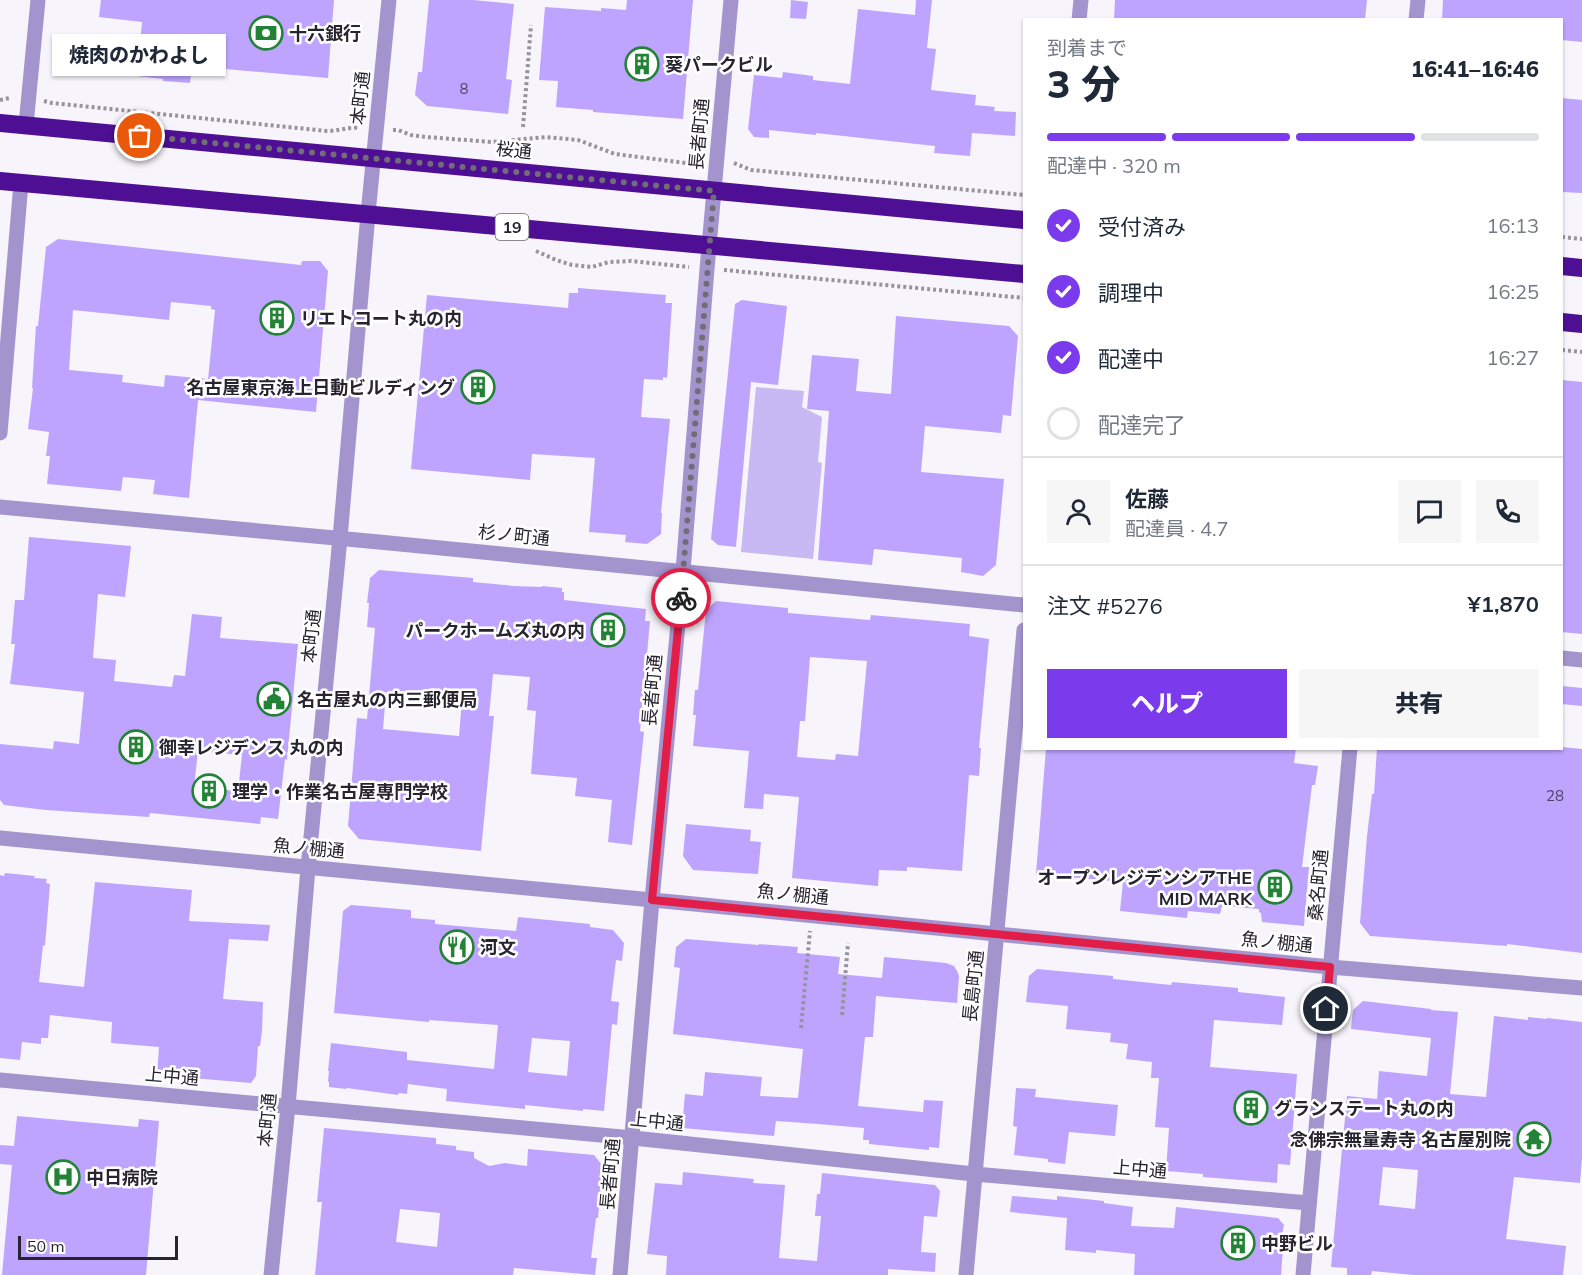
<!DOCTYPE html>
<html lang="ja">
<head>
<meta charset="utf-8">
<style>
	:root { --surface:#fff; --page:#f6f6f7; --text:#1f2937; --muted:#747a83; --line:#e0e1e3; --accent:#7c3aed }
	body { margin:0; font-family:Mulish,"Noto Sans JP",sans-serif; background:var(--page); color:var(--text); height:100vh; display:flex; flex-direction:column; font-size:22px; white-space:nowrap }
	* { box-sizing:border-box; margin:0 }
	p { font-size:20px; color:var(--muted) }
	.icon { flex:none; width:33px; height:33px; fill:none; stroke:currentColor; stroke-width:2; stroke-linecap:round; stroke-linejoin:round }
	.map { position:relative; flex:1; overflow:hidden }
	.details { position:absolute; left:1023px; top:18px; width:540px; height:732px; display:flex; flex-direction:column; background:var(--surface); border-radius:0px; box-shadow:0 2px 4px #0004 }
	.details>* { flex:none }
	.scale { position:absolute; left:18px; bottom:15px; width:160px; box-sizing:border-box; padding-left:6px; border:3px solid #27242f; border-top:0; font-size:16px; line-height:21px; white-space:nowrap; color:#27242f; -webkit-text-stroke:4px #fff; paint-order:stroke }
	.pin { position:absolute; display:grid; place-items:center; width:51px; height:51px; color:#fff; margin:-26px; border:3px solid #fff; border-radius:50%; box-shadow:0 2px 6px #0007 }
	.courier { position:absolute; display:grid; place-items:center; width:60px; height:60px; margin:-30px; border:4px solid #e11d48; border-radius:50%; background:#fff; color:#222; box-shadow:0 2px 8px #0007 }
	.bubble { position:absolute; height:42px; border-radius:0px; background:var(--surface); box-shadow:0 2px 4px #0004; font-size:20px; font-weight:800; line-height:42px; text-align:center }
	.overview em { font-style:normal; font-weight:800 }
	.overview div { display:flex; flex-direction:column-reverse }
	.overview { display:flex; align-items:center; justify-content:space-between; height:102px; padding:0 24px }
	h1 { font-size:39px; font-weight:800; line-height:45px }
	.bar { display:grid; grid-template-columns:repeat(4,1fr); gap:9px 6px; align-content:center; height:72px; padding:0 24px }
	.bar i { height:8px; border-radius:4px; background:var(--line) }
	.bar .selected { background:var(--accent) }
	.bar p { grid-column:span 4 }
	.line { display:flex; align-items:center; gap:15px; padding:0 24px; border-top:2px solid var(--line) }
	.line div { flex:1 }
	.round { display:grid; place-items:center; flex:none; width:63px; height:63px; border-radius:0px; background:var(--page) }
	ol { padding:0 24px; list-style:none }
	li { display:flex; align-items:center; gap:18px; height:66px }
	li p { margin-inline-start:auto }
	li .icon { padding:6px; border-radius:50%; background:var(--accent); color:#fff; stroke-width:4 }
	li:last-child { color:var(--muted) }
	li i { width:33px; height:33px; border:3px solid var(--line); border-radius:50% }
	.button { display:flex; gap:12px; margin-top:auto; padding:12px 24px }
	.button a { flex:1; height:69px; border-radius:0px; background:var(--accent); color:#fff; font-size:24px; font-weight:800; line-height:69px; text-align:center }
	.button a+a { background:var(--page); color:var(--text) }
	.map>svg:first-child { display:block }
	.green { fill:#c8b8f4 }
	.building { fill:#bea4ff; fill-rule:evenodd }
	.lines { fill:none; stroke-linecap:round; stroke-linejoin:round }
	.path { stroke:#96939b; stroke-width:4; stroke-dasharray:3 3; stroke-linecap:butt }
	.minor { stroke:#a494ce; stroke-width:15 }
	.highway { stroke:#4f0f95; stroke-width:18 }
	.done { stroke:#706d76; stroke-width:6; stroke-dasharray:0 10.8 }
	.route { stroke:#e11d48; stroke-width:8 }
	.labels { text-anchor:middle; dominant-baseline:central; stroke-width:5; stroke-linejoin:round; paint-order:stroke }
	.number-label { font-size:15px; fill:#4d4463 }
	.shield { fill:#fff; stroke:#68666d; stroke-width:1.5 }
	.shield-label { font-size:16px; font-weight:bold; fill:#27242f }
	.poi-label { font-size:18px; font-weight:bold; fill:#27242f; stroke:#fff; text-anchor:start }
	.street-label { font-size:18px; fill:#27242f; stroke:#fff }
</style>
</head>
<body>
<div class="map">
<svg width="1582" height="1275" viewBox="0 0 1582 1275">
	<rect width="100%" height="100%" fill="#f7f5fb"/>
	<path class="green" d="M756 387 804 391 802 407 822 417 818 462 822 463 813 559 741 552Z"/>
	<g class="building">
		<path d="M101 0H334L328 78 192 66 190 83 163 81V79L137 76 142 22 99 17Z"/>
		<path d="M429 0H473L514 4 506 79 512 80 508 114 427 106 415 95 418 72H422Z"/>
		<path d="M627 0H693L683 119 593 112V110L556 107 558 81 539 80 545 7 601 11V8L626 10Z"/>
		<path d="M791 0 808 2 806 19 790 18Z"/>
		<path d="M916 0H932L927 48 936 49 931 90 976 95 975 105 995 107 994 111 1016 112 1015 136 972 133 970 156 934 153 935 146 816 133V135L769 130V138L754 137 748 129 754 75 782 78 783 72 813 76V80L850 84 858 9 915 15Z"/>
		<path d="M1115 0H1367L1365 20H1114Z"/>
		<path d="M1443 0H1582V42L1562 40V20H1442Z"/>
		<path d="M1562 98 1582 100V193L1562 192Z"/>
		<path d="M58 239 301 265 302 261H320L328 271 316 412 198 400 189 498 153 494 155 480 123 477 121 491 47 484 50 456H46L49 432 28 429 33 388H32L36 326H38L46 247ZM171 302 211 306V309L215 310 208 379 165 375 164 387 122 382 123 375 69 370 73 310 169 320Z"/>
		<path d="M578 288 666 295 665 303H672L667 378 663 377V380L644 379 641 417 670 419 661 513H662L661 534 647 544 625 542 626 535 589 532 595 458 532 454 530 480 411 469 427 295 568 308 569 293H578Z"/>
		<path d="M742 300 787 306 778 385 751 382 736 547 718 545 711 539 735 304Z"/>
		<path d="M896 316 1009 326 1018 336 1011 416 1003 415 1001 433 925 426 921 472 1004 479 996 565 983 576 961 572 962 558 874 549 872 565 818 560 829 411 807 409 812 355 859 359 856 391 891 394Z"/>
		<path d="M1562 380 1582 382V634L1562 632Z"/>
		<path d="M29 537 131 546 125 597 98 594 93 658 116 660 114 681 172 687 174 675 185 676 192 614 222 617 220 638 298 644 287 760 285 759 278 819 261 817 260 824 150 813 149 817 46 810 4 805 0 800V744L53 749 54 741 79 744 84 692 10 684 15 644H11L15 600H24ZM198 751 242 755 238 791 194 787Z"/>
		<path d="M379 570 473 578V582L514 586 542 587V586L562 588V592H564V600L646 609 645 621H650L647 654H649L647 678H645L640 731 644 732 632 845 608 842 612 800 575 796 577 778 531 774 536 711 527 710 530 677 493 674 489 716H494L481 851 359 839 348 826 357 718 367 719 375 628 367 627 369 603H367L370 578ZM386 693 462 700 459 736 383 729Z"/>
		<path d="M716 601 788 608V613L870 620 871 615 970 624 969 636 989 639 979 748H981L979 776 969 775 962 871 907 867V871L879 870 878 886 792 878 799 797 764 794 763 809 744 808 749 751 693 746 696 715H693L695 690H698L706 610ZM810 657 867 661 858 756 836 754 835 760 797 757 800 721H805Z"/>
		<path d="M1562 686 1582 688V706L1562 704Z"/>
		<path d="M1562 747 1582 749V953L1507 944V946L1370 936 1360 923 1367 836 1372 794H1374L1377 748H1562Z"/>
		<path d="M1046 748H1296L1294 763 1318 766 1315 785H1312L1302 867H1309L1304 926 1262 922 1261 913 1259 912V909L1222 906 1220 914 1188 911 1187 918 1120 911 1123 882 1036 874Z"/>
		<path d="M686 824 751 830 750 841 761 842 758 874 693 870 683 856Z"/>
		<path d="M5 873 35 876 34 878 47 879 46 883 50 884 45 946 43 945 39 982 84 987 95 882 192 890 189 921 270 925 268 941 229 939 223 999 263 1002 262 1031 260 1046H258L256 1076 251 1083 157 1075 159 1047 111 1043 112 1022 50 1015 48 1038H41V1044L22 1042 20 1060 0 1058V875L4 876Z"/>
		<path d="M351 905 411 910V918L435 920V924L516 931 518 917 590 924V927L613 930 624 943 622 961 616 960 611 1001 619 1002 617 1025 612 1024 604 1111 583 1109V1111L525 1105V1109L446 1101 447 1089 408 1084 407 1094 399 1093 398 1095 347 1088 346 1089 329 1087V1082L328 1081 329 1071H328L331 1043 407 1052V1060L494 1069 498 1025 429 1020V1022L334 1013 343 911ZM532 1038 570 1041 567 1076 528 1072Z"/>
		<path d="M686 939 759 945V944L798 947 797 953 840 957 838 974 882 978 884 957 946 963 954 966 957 971 959 976 957 1003 876 996 873 1037H865L858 1106 923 1112 924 1100 943 1101 939 1148 929 1147V1150L869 1144V1140H863L864 1128 818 1124 776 1121 774 1136 682 1128 685 1094 703 1096 705 1072 762 1077 760 1096 798 1098 803 1049 673 1034 680 968 674 967 676 947Z"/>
		<path d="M1037 969 1113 976V979L1171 985 1172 982 1238 988V992L1285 997 1282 1025 1214 1020 1210 1067 1297 1074 1290 1165 1278 1164 1277 1183 1203 1177V1174L1166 1171 1169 1128 1155 1127 1159 1078H1151L1152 1062 1126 1059 1128 1044 1110 1042 1111 1033 1066 1029 1068 1006 1026 1002 1029 976Z"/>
		<path d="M1363 1001 1431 1009V1010L1458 1012 1450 1094 1486 1097 1494 1016 1528 1020V1017L1547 1019V1018L1582 1022V1158L1580 1183 1514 1177 1506 1239 1566 1246 1563 1275H1413L1372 1271 1371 1275H1347V1268L1331 1267 1347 1096 1377 1099 1379 1071 1427 1076 1431 1038 1351 1029 1353 1010ZM1383 1167 1418 1170 1415 1209 1379 1205Z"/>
		<path d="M1016 1088 1036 1089 1035 1097 1118 1105 1115 1136 1069 1132 1065 1164 1048 1162V1159L1014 1155 1017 1127 1013 1126Z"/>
		<path d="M17 1116 138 1127 139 1119 159 1121 146 1275H2L12 1165 0 1164V1145L14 1146Z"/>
		<path d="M324 1128 436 1138V1144L456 1146V1150L474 1152V1158L489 1166 505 1163 527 1166 528 1149 594 1155 603 1166 598 1218H596L591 1258H597L595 1275 514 1268 513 1275H315L322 1202H317ZM400 1209 440 1213 437 1247 396 1242Z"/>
		<path d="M683 1172 754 1179 753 1183 785 1185 779 1258 817 1261 821 1216H815L817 1194H820L822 1173 935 1185 940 1191 937 1217 924 1216 921 1252 936 1253 935 1272 888 1269V1275H666L667 1256 647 1254 655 1183 682 1185Z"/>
		<path d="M1012 1196 1057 1200V1196L1104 1201V1203L1133 1207 1131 1226 1174 1228 1176 1207 1278 1218 1284 1225 1282 1235H1284L1281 1275H1134L1135 1254 1096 1250V1253L1065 1250 1067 1218 1010 1212Z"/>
	</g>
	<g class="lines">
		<g class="path">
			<path d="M0 100 10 98"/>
			<path d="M44 101 52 103 327 131C338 131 348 127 359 128"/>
			<path d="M523 127 531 25"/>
			<path d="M393 130H398L411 135 426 137 492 142 546 137 578 140 615 154 686 163 701 159"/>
			<path d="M734 163 751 170 1024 195"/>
			<path d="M1562 237 1582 239"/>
			<path d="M536 251 556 260 572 265 592 267 609 262 631 261 689 267"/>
			<path d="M724 270 1024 298"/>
			<path d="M1562 350 1582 352"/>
			<path d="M842 1015 848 943"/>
			<path d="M801 1028 810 931"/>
		</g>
		<g class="minor">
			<path d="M1079 20 1081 0"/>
			<path d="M1416 20 1418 0"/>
			<path d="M26 125 38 0"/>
			<path d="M0 433 21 183"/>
			<path d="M0 507 379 542 1024 605"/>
			<path d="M1562 658 1582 660"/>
			<path d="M0 838 684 903 1330 967 1582 988"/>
			<path d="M0 1080 633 1138 974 1174 1309 1203"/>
			<path d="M271 1275 288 1106 308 868 340 538 368 214 389 0"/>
			<path d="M620 1275 652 900 683 571 707 269 731 0"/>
			<path d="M966 1275 1024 630"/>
			<path d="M1303 1275 1350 748"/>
		</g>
		<g class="highway">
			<path d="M0 123 1024 220"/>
			<path d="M0 181 1024 274"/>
			<path d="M1562 266 1582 268"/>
			<path d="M1562 322 1582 324"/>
		</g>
	</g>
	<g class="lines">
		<path class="done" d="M140 136 714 191 681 598"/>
		<path class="route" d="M681 598 652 900 1330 967 1326 1009"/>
	</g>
	<defs>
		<symbol id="bank-ring" viewBox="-11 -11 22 22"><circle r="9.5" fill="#fff" stroke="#228336" stroke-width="1.5"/><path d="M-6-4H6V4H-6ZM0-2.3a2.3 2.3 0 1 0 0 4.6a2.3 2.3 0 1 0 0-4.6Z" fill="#228336"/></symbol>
		<symbol id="building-ring" viewBox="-11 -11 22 22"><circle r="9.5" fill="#fff" stroke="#228336" stroke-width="1.5"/><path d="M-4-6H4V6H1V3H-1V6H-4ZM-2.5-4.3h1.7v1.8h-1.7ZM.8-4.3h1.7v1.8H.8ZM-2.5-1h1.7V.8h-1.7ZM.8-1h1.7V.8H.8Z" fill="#228336"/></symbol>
		<symbol id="civic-ring" viewBox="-11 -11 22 22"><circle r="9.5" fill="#fff" stroke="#228336" stroke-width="1.5"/><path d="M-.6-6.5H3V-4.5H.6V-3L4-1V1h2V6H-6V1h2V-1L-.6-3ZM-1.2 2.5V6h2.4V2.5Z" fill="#228336"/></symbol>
		<symbol id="restaurant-ring" viewBox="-11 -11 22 22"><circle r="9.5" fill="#fff" stroke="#228336" stroke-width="1.5"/><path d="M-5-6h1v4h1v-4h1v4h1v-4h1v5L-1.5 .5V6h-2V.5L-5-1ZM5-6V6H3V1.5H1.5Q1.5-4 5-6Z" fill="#228336"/></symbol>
		<symbol id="temple-ring" viewBox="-11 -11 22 22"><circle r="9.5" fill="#fff" stroke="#228336" stroke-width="1.5"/><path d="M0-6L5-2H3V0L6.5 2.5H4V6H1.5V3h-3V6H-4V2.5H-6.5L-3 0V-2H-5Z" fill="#228336"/></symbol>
		<symbol id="hospital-ring" viewBox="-11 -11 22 22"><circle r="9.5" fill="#fff" stroke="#228336" stroke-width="1.5"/><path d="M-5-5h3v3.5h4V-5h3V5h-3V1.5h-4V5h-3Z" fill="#228336"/></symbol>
	</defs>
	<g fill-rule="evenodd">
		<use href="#bank-ring" x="247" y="14" width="38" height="38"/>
		<use href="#building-ring" x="623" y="45" width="38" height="38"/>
		<use href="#building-ring" x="258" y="299" width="38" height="38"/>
		<use href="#building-ring" x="459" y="368" width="38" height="38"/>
		<use href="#building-ring" x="589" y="611" width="38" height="38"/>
		<use href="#civic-ring" x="255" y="680" width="38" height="38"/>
		<use href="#building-ring" x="117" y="728" width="38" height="38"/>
		<use href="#building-ring" x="190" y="772" width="38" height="38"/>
		<use href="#building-ring" x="1256" y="868" width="38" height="38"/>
		<use href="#restaurant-ring" x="438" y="928" width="38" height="38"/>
		<use href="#building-ring" x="1232" y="1089" width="38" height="38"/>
		<use href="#temple-ring" x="1515" y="1120" width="38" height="38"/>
		<use href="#hospital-ring" x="44" y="1158" width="38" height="38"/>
		<use href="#building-ring" x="1219" y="1224" width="38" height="38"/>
	</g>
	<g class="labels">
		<g class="number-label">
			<text x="464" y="88">8</text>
			<text x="1555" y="795">28</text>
		</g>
		<rect class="shield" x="495.5" y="214" width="33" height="26" rx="4.5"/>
		<g class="shield-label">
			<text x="512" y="227">19</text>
		</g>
		<g class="poi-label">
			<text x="289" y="33">十六銀行</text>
			<text x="665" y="64">葵パークビル</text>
			<text x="300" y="318">リエトコート丸の内</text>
			<text x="455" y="387" text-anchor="end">名古屋東京海上日動ビルディング</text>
			<text x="585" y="630" text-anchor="end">パークホームズ丸の内</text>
			<text x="297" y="699">名古屋丸の内三郵便局</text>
			<text x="159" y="747">御幸レジデンス 丸の内</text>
			<text x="232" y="791">理学・作業名古屋専門学校</text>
			<text x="1252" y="877" text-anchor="end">オープンレジデンシアTHE<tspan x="1252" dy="21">MID MARK</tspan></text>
			<text x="480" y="947">河文</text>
			<text x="1274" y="1108">グランステート丸の内</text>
			<text x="1511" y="1139" text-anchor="end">念佛宗無量寿寺 名古屋別院</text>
			<text x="86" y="1177">中日病院</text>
			<text x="1261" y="1243">中野ビル</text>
		</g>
		<g class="street-label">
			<text transform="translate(360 98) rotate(-84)">本町通</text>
			<text transform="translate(699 134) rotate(-85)">長者町通</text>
			<text transform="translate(514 150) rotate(6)">桜通</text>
			<text transform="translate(514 535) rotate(6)">杉ノ町通</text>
			<text transform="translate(311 636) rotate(-84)">本町通</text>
			<text transform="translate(652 690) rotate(-85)">長者町通</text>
			<text transform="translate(309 848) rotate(5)">魚ノ棚通</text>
			<text transform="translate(1318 885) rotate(-85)">桑名町通</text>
			<text transform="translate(793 894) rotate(6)">魚ノ棚通</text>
			<text transform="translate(1277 942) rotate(6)">魚ノ棚通</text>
			<text transform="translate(973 986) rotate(-84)">長島町通</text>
			<text transform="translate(172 1076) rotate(5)">上中通</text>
			<text transform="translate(267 1120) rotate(-85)">本町通</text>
			<text transform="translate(657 1121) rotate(6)">上中通</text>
			<text transform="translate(1140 1169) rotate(5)">上中通</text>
			<text transform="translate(610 1174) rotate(-85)">長者町通</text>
		</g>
	</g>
</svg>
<div class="scale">50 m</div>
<div class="pin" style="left:140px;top:136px;background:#ea580c"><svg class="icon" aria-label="bag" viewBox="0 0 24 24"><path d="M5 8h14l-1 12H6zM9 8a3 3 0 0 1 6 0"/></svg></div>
<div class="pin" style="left:1326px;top:1009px;background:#1f2937"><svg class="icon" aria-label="home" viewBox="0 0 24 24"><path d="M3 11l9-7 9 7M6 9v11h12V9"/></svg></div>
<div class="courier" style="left:681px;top:598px"><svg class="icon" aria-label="bike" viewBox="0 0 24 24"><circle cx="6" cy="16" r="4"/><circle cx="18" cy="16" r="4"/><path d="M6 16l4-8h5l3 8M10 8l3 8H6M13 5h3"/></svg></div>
<div class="bubble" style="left:52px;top:34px;width:174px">焼肉のかわよし</div>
<section class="details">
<div class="overview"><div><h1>3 分</h1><p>到着まで</p></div><em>16:41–16:46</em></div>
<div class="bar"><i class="selected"></i><i class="selected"></i><i class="selected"></i><i></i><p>配達中 · 320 m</p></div>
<ol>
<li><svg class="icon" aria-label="check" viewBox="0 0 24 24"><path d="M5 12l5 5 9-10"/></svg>受付済み<p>16:13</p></li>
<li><svg class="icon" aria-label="check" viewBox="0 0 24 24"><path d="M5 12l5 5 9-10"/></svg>調理中<p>16:25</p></li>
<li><svg class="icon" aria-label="check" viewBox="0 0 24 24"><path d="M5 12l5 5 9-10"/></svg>配達中<p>16:27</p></li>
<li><i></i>配達完了</li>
</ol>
<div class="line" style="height:108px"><a class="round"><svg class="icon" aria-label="person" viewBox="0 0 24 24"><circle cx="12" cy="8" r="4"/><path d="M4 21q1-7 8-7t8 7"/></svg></a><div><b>佐藤</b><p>配達員 · 4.7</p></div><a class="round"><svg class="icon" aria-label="chat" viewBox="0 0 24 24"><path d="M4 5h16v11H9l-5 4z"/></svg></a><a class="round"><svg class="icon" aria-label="phone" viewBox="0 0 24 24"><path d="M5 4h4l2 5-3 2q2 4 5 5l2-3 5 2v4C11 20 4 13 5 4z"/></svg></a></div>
<div class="line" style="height:78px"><div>注文 #5276</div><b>¥1,870</b></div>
<div class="button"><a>ヘルプ</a><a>共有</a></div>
</section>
</div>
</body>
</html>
